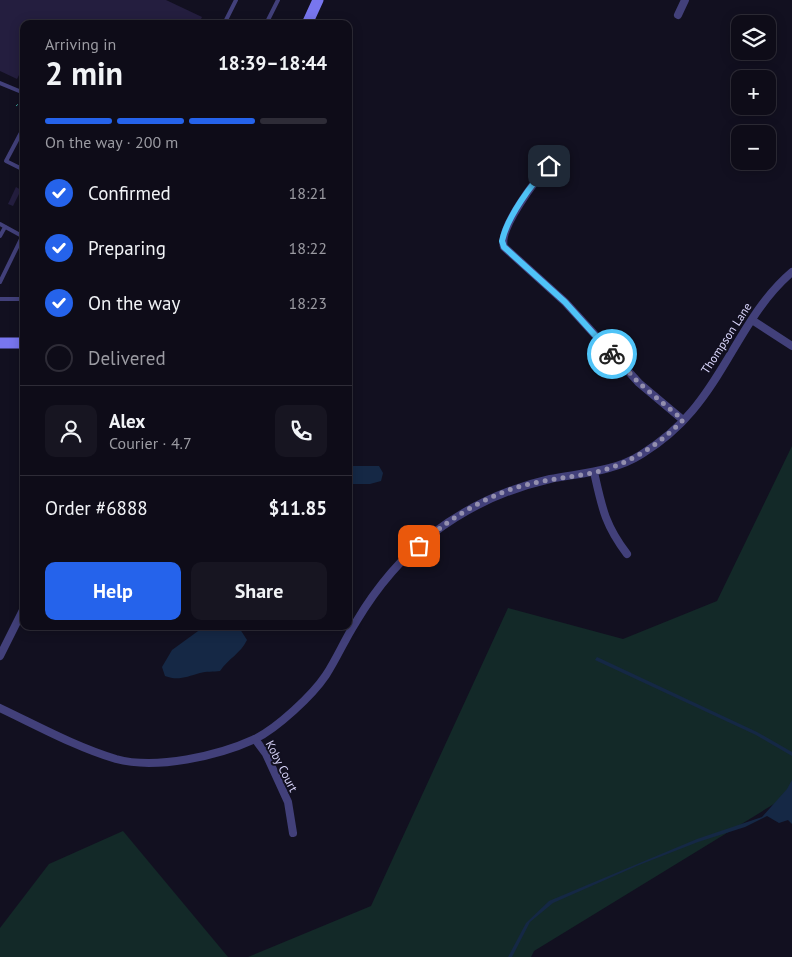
<!DOCTYPE html>
<html lang="en">
<head>
<meta charset="utf-8">
<style>
	:root { --surface:#0e0c18; --page:#171521; --text:#f1f3f6; --muted:#9b9ba2; --line:#2e2c37; --accent:#2563eb }
	body { margin:0; font-family:"PT Sans",sans-serif; background:var(--page); color:var(--text); height:100vh; display:flex; flex-direction:column; font-size:19px; white-space:nowrap }
	* { box-sizing:border-box; margin:0 }
	p { font-size:16px; color:var(--muted) }
	.icon { flex:none; width:28px; height:28px; fill:none; stroke:currentColor; stroke-width:2; stroke-linecap:round; stroke-linejoin:round }
	.map { position:relative; flex:1; overflow:hidden }
	.drawer { position:absolute; left:20px; top:20px; width:332px; height:610px; display:flex; flex-direction:column; background:var(--surface); border-radius:10px; box-shadow:0 2px 12px #0003,0 0 0 1px var(--line) }
	.drawer>* { flex:none }
	.tools { position:absolute; left:731px; top:15px; display:grid; gap:10px }
	.tools a { display:grid; place-items:center; width:45px; height:45px; border-radius:10px; background:var(--surface); box-shadow:0 2px 12px #0003,0 0 0 1px var(--line); font-size:25px }
	.pin { position:absolute; display:grid; place-items:center; width:42px; height:42px; color:#fff; margin:-21px; border-radius:10px; box-shadow:0 2px 8px #0006 }
	.courier { position:absolute; display:grid; place-items:center; width:50px; height:50px; margin:-25px; border:4px solid #4fc3f7; border-radius:50%; background:#fff; color:#222; box-shadow:0 1px 6px #0007 }
	.summary em { font-style:normal; font-weight:700 }
	.summary div { display:flex; flex-direction:column-reverse }
	.summary { display:flex; align-items:center; justify-content:space-between; height:85px; padding:0 25px }
	h1 { font-size:32px; font-weight:700; line-height:38px }
	.bar { display:grid; grid-template-columns:repeat(4,1fr); gap:8px 5px; align-content:center; height:60px; padding:0 25px }
	.bar i { height:6px; border-radius:4px; background:var(--line) }
	.bar .active { background:var(--accent) }
	.bar p { grid-column:span 4 }
	.line { display:flex; align-items:center; gap:12px; padding:0 25px; border-top:1px solid var(--line) }
	.line div { flex:1 }
	.round { display:grid; place-items:center; flex:none; width:52px; height:52px; border-radius:10px; background:var(--page) }
	ol { padding:0 25px; list-style:none }
	li { display:flex; align-items:center; gap:15px; height:55px }
	li p { margin-inline-start:auto }
	li .icon { padding:5px; border-radius:50%; background:var(--accent); color:#fff; stroke-width:4 }
	li:last-child { color:var(--muted) }
	li i { width:28px; height:28px; border:2px solid var(--line); border-radius:50% }
	.cta { display:flex; gap:10px; margin-top:auto; padding:10px 25px }
	.cta a { flex:1; height:58px; border-radius:10px; background:var(--accent); color:#fff; font-size:20px; font-weight:700; line-height:58px; text-align:center }
	.cta a+a { background:var(--page); color:var(--text) }
	.map>svg:first-child { display:block }
	.green { fill:#132928 }
	.water { fill:#152845 }
	.building { fill:#241e3f }
	.lines { fill:none; stroke-linecap:round; stroke-linejoin:round }
	.path { stroke:#3ca69e; stroke-width:1; stroke-dasharray:2.5 4; stroke-linecap:butt }
	.service { stroke:#42407a; stroke-width:4 }
	.minor { stroke:#42407a; stroke-width:8 }
	.secondary { stroke:#7876ef; stroke-width:11 }
	.done { stroke:#938fae; stroke-width:5; stroke-dasharray:0 9 }
	.route { stroke:#4fc3f7; stroke-width:6 }
	.labels { text-anchor:middle; dominant-baseline:central; stroke-width:4; stroke-linejoin:round; paint-order:stroke }
	.street-label { font-size:12px; fill:#d8d4fa; stroke:#121020 }
</style>
</head>
<body>
<div class="map">
<svg width="792" height="957" viewBox="0 0 792 957">
	<rect width="100%" height="100%" fill="#121020"/>
	<g class="green">
		<path d="M792 446V793L534 951 531 957H248L371 906 508 608 623 639 717 601Z"/>
		<path d="M123 831 228 957H0V928L49 864Z"/>
	</g>
	<g class="water">
		<path d="M349 466H379L383 473 381 481 370 484H349Z"/>
		<path d="M205 626H238L247 640C241 653 228 659 220 671 214 672 206 671 200 673 186 677 178 681 165 676L162 667 172 650Z"/>
		<path d="M597 657 757 732 792 752V756L756 735 595 660Z"/>
		<path d="M792 780V824L788 820 779 823 767 816 745 827 698 842 639 865 553 903 530 922 512 957H508L526 923 549 901 697 839 762 817 787 789Z"/>
	</g>
	<g class="building">
		<path d="M0 0H166L202 17 199 24H24V65L17 79 0 71Z"/>
		<path d="M16 187 21 190 13 206 8 204Z"/>
	</g>
	<g class="lines">
		<path class="path" d="M16 106 23 100"/>
		<g class="service">
			<path d="M224 24 236 0"/>
			<path d="M266 24 278 0"/>
			<path d="M0 83 24 93"/>
			<path d="M24 127 6 161 24 170"/>
			<path d="M0 224 22 236"/>
			<path d="M0 236 5 227"/>
			<path d="M0 282 24 233"/>
			<path d="M0 299H24"/>
		</g>
		<g class="minor">
			<path d="M678 15 685 0"/>
			<path d="M549 166C536 179 498 229 504 247L565 302 639 383 683 420"/>
			<path d="M752 320 792 346"/>
			<path d="M594 472C602 508 605 525 627 554"/>
			<path d="M0 656 24 608"/>
			<path d="M0 708C38 726 76 747 116 759 156 770 218 756 255 739 277 728 312 696 326 675 337 658 345 639 356 622 375 590 402 557 432 534 467 507 506 489 550 479 581 473 614 472 642 454 661 442 678 428 692 411 729 368 748 309 792 272"/>
			<path d="M255 739 266 754 288 802 293 833"/>
		</g>
		<g class="secondary">
			<path d="M307 24 318 0"/>
			<path d="M0 343H24"/>
		</g>
	</g>
	<g class="lines">
		<path class="done" d="M419 546C443 523 475 503 506 491 530 482 556 479 581 475 621 469 655 449 683 420L639 383 612 354"/>
		<path class="route" d="M549 166C532 183 507 217 502 241L504 247 565 302 612 354"/>
	</g>
	<g class="labels">
		<g class="street-label">
			<text transform="translate(726 338) rotate(-57)">Thompson Lane</text>
			<text transform="translate(282 766) rotate(63)">Koby Court</text>
		</g>
	</g>
</svg>
<div class="tools">
<a><svg class="icon" aria-label="layers" viewBox="0 0 24 24"><path d="M12 4l9 5-9 5-9-5zM3 14l9 5 9-5"/></svg></a>
<a>+</a>
<a>−</a>
</div>
<div class="pin" style="left:419px;top:546px;background:#ea580c"><svg class="icon" aria-label="bag" viewBox="0 0 24 24"><path d="M5 8h14l-1 12H6zM9 8a3 3 0 0 1 6 0"/></svg></div>
<div class="pin" style="left:549px;top:166px;background:#1f2937"><svg class="icon" aria-label="home" viewBox="0 0 24 24"><path d="M3 11l9-7 9 7M6 9v11h12V9"/></svg></div>
<div class="courier" style="left:612px;top:354px"><svg class="icon" aria-label="bike" viewBox="0 0 24 24"><circle cx="6" cy="16" r="4"/><circle cx="18" cy="16" r="4"/><path d="M6 16l4-8h5l3 8M10 8l3 8H6M13 5h3"/></svg></div>
<section class="drawer">
<div class="summary"><div><h1>2 min</h1><p>Arriving in</p></div><em>18:39–18:44</em></div>
<div class="bar"><i class="active"></i><i class="active"></i><i class="active"></i><i></i><p>On the way · 200 m</p></div>
<ol>
<li><svg class="icon" aria-label="check" viewBox="0 0 24 24"><path d="M5 12l5 5 9-10"/></svg>Confirmed<p>18:21</p></li>
<li><svg class="icon" aria-label="check" viewBox="0 0 24 24"><path d="M5 12l5 5 9-10"/></svg>Preparing<p>18:22</p></li>
<li><svg class="icon" aria-label="check" viewBox="0 0 24 24"><path d="M5 12l5 5 9-10"/></svg>On the way<p>18:23</p></li>
<li><i></i>Delivered</li>
</ol>
<div class="line" style="height:90px"><a class="round"><svg class="icon" aria-label="person" viewBox="0 0 24 24"><circle cx="12" cy="8" r="4"/><path d="M4 21q1-7 8-7t8 7"/></svg></a><div><b>Alex</b><p>Courier · 4.7</p></div><a class="round"><svg class="icon" aria-label="phone" viewBox="0 0 24 24"><path d="M5 4h4l2 5-3 2q2 4 5 5l2-3 5 2v4C11 20 4 13 5 4z"/></svg></a></div>
<div class="line" style="height:65px"><div>Order #6888</div><b>$11.85</b></div>
<div class="cta"><a>Help</a><a>Share</a></div>
</section>
</div>
</body>
</html>
